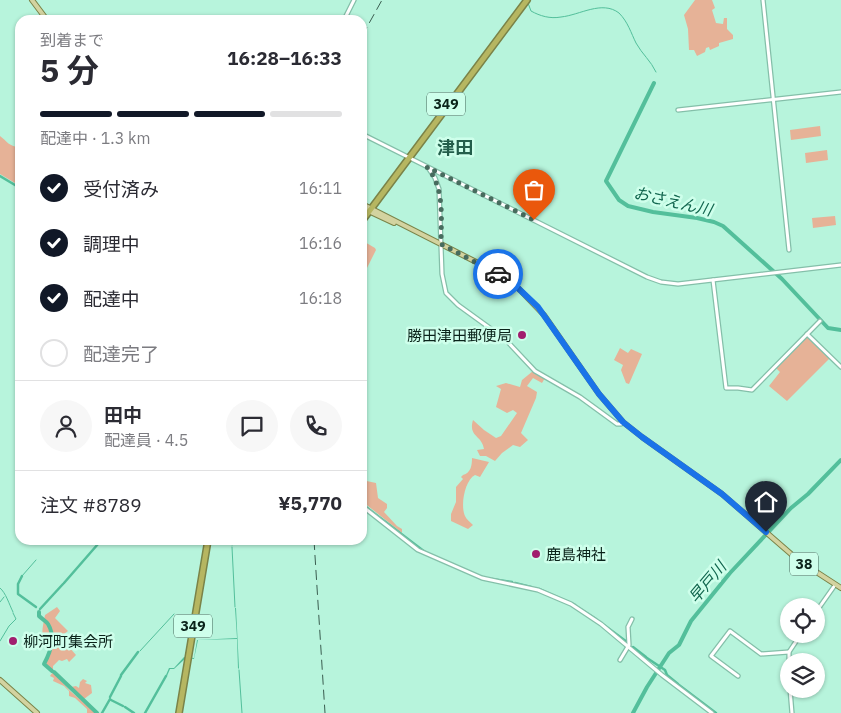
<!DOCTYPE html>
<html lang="ja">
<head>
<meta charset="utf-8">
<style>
	:root { --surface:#fff; --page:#f7f7f7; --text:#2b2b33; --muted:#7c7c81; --line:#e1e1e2; --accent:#111827 }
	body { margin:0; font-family:"IBM Plex Sans","Noto Sans JP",sans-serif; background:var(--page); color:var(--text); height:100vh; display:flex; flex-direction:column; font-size:19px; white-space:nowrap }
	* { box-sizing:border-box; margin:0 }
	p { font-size:16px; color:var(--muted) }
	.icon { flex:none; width:28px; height:28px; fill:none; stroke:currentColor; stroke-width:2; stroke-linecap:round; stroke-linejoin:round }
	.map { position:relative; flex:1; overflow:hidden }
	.panel { position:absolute; left:15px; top:15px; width:352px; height:530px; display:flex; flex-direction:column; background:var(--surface); border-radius:15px; box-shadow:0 1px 4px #0004 }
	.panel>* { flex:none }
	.tools { position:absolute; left:780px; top:598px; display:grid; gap:10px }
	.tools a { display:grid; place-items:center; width:45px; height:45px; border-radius:50%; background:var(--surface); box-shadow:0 1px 4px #0004; font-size:25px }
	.pin { position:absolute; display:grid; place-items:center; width:42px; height:42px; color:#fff; margin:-51px -21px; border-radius:50% 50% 50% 0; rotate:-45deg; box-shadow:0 0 5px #0007 }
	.pin .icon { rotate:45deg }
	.courier { position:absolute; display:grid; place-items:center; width:50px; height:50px; margin:-25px; border:4px solid #1a73e8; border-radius:50%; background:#fff; color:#222; box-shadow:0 1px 6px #0007 }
	.head em { font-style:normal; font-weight:700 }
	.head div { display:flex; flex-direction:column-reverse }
	.head { display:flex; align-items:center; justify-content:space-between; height:85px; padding:0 25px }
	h1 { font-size:32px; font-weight:700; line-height:38px }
	.bar { display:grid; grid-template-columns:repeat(4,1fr); gap:8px 5px; align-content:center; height:60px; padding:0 25px }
	.bar i { height:6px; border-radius:4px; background:var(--line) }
	.bar .active { background:var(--accent) }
	.bar p { grid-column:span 4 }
	.line { display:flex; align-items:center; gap:12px; padding:0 25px; border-top:1px solid var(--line) }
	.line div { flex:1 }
	.round { display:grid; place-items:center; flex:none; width:52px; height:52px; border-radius:26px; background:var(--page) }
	ol { padding:0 25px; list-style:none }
	li { display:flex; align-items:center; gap:15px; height:55px }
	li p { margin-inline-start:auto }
	li .icon { padding:5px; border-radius:50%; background:var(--accent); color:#fff; stroke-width:4 }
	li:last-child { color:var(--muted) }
	li i { width:28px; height:28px; border:2px solid var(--line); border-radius:50% }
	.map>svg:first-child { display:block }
	.green { fill:#e6b297 }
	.water { fill:#53bf9b }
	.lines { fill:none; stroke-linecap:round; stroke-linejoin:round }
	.stream { stroke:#53bf9b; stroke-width:1 }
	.canal { stroke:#53bf9b; stroke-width:2.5 }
	.river { stroke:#53bf9b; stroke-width:4 }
	.secondary-casing { stroke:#84bfa9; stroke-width:5.5 }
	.primary-casing { stroke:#7a8348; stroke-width:6 }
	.highway-casing { stroke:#7a8348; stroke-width:8 }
	.secondary { stroke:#fff; stroke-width:3 }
	.primary { stroke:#d3d3a0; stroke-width:4 }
	.highway { stroke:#b6b661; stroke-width:5 }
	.rail { stroke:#3a5d50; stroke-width:1; stroke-dasharray:10 5; stroke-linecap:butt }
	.done { stroke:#476c5e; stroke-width:5; stroke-dasharray:0 9 }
	.route { stroke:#1a73e8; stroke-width:6 }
	.poi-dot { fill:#a11e6e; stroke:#ceffeb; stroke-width:2 }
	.labels { text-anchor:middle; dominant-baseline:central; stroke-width:5; stroke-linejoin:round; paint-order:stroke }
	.shield { fill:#ceffeb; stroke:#456559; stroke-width:1 }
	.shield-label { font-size:14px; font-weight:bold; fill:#0a231a }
	.poi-label { font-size:15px; fill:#0a231a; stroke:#ceffeb; text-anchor:start }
	.water-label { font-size:16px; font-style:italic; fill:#11664e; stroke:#ceffeb }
	.quarter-label { font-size:18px; font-weight:bold; fill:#235e4b; stroke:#ceffeb }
</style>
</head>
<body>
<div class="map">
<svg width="841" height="713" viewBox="0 0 841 713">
	<rect width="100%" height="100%" fill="#b7f4dc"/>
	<g class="green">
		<path d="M695 0H712L715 8 712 10 716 23 723 24 724 18H727V29L733 35V39L719 43V46L710 50 709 47 706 48 705 52 697 56 694 50H689L688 29 684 15Z"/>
		<path d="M820 126 821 136 791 140 790 130Z"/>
		<path d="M0 136C7 141 9 147 20 147V186L0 174Z"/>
		<path d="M827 150 828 160 806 163 805 153Z"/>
		<path d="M835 216 836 225 813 228 812 218Z"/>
		<path d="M363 241 375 248 376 250 363 276Z"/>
		<path d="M807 336 830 358 787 401 769 386 780 372 775 367Z"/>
		<path d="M620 348 628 353 631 349 642 354 629 384 626 383 621 370 623 365 614 360Z"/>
		<path d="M533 371 545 378 542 383 533 378 527 386 537 392 536 398 521 433 528 440 520 447 513 445 502 453 495 461 486 456H480L477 450 484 449C482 435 468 437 473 420L484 430 496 438 501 436 517 413 513 410 507 413 496 407 501 389 496 386 506 383 520 387 522 380Z"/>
		<path d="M472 458 489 462 480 477 475 475C465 480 460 505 465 516 466 519 470 522 473 525L468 529 451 521V514L456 502V487L463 479 461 477 463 475C471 473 472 465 472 458Z"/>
		<path d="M362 480 376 483 378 498 387 504V508L384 512 397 526 402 529V533L363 502Z"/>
		<path d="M57 607 60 611 55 618 68 631 60 637 76 655 69 662 67 659 62 661 59 660 53 666V670L46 664 49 648C40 633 42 632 45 615Z"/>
		<path d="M53 672 69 690 96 713H87V709L75 698 69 696V691L64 686 53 681 54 678 50 676Z"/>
		<path d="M83 679 87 681 85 683 91 685 92 693 84 699 71 687 76 686 79 688 80 682Z"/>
	</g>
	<path class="water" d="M235 608H236L239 668 238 669 237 639 198 640 194 659 186 658 174 669H170L167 676 166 675 169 668H174L184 657 194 658 197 640 237 638Z"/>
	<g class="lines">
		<g class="stream">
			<path d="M531 0 528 3 531 11C540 16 550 19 561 17 580 15 602 0 619 13 628 22 631 33 636 43 642 54 651 61 656 72"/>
			<path d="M231 540 232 545"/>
			<path d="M232 547 235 607"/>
			<path d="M22 576 36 560"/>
			<path d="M0 588C6 593 9 604 13 612"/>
			<path d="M0 602 4 597"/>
			<path d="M0 641 9 626 16 619 13 613"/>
			<path d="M140 651 174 614"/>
			<path d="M239 670 242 713"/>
		</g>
		<g class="canal">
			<path d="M0 176 20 188"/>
			<path d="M362 504 425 552"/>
			<path d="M22 576 18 584V594L36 607"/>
			<path d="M492 579 512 582"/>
			<path d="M64 583 98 544"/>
			<path d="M515 583 531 587"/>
			<path d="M539 589 575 605"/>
			<path d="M576 606 596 619"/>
			<path d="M40 609 63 584"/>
			<path d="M604 625 627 642"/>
			<path d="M633 647 646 657"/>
			<path d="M647 658 665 670 667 675 678 684"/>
			<path d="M121 675 138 652"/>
			<path d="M679 685 716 713"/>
			<path d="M110 697 121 676"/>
			<path d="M111 700 123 706"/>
			<path d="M125 707 134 713"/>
			<path d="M102 713 110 699"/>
			<path d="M145 713 166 676"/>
		</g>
		<g class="river">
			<path d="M654 83 607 179 606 181 619 200 628 206 653 212 697 218 714 222 723 226 782 279 828 328 841 330"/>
			<path d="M39 612V616C42 619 46 621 48 624 56 637 50 653 44 664L52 671"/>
			<path d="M54 672 97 713"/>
			<path d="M633 713 647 687 669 653 679 645 691 621 730 573 791 508 808 494 841 460"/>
		</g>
		<defs>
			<g id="secondary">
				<path d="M763 0 789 250"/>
				<path d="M344 20 354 0"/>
				<path d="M678 110 841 92"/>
				<path d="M362 134 647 277 661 282 678 284 841 265"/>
				<path d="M429 169 435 178 439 189 442 274 446 293 458 305 505 339 535 371 580 397 617 424H621"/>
				<path d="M713 280 726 388H738L752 390 820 321"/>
				<path d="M807 334 841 367"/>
				<path d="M362 506 418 550 482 578 538 590 571 604 601 624 662 675 712 713"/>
				<path d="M816 612 835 585"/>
				<path d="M620 660 629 645 628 627 632 619"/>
				<path d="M789 661V652L801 634"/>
				<path d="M738 676 711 656 730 631 761 654 789 652"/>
				<path d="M790 689 792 713"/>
			</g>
			<g id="primary">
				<path d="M32 0 47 20"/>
				<path d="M362 204 488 268 518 288 544 315 599 394 623 422 642 437 722 494 798 560 841 588"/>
				<path d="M362 208 394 223"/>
				<path d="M0 680 37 713"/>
			</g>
			<g id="highway">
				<path d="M362 221 527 0"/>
				<path d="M179 713 208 540"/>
			</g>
		</defs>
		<use href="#secondary" class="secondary-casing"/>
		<use href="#primary" class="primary-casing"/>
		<use href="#highway" class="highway-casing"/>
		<use href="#secondary" class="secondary"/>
		<use href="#primary" class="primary"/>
		<use href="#highway" class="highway"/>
		<g class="rail">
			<path d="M362 36 382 0"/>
			<path d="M314 540 325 713"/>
		</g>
	</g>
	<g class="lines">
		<path class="done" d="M498 274 441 244C441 218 445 188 427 167L534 220"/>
		<path class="route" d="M498 274 518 288 538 307 599 394 623 422 642 437 722 494 766 532"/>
	</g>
	<g class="poi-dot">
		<circle cx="522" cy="335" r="5"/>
		<circle cx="536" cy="554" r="5"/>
		<circle cx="13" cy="641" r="5"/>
	</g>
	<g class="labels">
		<g class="shield">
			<rect x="427" y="92.5" width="38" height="23" rx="4"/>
			<rect x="790" y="552.5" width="28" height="23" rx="4"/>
			<rect x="174" y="614.5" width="38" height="23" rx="4"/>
		</g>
		<g class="shield-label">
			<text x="446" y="104">349</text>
			<text x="804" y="564">38</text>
			<text x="193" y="626">349</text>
		</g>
		<g class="poi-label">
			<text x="512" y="335" text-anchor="end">勝田津田郵便局</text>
			<text x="546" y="554">鹿島神社</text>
			<text x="23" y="641">柳河町集会所</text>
		</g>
		<g class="water-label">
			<text transform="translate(673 201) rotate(13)">おさえん川</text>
			<text transform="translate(707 582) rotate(-50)">早戸川</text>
		</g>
		<g class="quarter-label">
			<text x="455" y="147">津田</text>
		</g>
	</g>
</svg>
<div class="tools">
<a><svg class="icon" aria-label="locate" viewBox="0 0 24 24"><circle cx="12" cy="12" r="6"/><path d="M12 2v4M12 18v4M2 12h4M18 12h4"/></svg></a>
<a><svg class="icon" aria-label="layers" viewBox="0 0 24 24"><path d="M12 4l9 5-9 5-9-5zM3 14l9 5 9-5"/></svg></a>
</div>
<div class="pin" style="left:534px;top:220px;background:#ea580c"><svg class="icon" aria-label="bag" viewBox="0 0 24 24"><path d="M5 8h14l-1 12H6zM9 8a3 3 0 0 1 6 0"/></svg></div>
<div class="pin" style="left:766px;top:532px;background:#1f2937"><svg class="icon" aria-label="home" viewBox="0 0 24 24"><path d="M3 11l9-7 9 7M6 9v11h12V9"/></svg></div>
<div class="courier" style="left:498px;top:274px"><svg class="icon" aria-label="car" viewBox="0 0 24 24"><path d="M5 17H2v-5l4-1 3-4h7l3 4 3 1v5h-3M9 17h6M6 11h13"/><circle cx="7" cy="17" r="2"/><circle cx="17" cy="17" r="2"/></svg></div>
<section class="panel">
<div class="head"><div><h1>5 分</h1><p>到着まで</p></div><em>16:28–16:33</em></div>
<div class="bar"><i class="active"></i><i class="active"></i><i class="active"></i><i></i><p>配達中 · 1.3 km</p></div>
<ol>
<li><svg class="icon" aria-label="check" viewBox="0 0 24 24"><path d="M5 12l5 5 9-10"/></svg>受付済み<p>16:11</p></li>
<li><svg class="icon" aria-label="check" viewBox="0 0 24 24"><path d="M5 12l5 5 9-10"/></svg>調理中<p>16:16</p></li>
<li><svg class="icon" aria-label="check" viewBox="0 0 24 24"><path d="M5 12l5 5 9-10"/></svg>配達中<p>16:18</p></li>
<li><i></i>配達完了</li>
</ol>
<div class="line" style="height:90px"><a class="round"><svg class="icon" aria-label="person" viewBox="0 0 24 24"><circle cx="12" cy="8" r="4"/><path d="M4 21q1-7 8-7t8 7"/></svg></a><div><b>田中</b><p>配達員 · 4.5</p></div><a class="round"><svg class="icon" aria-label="chat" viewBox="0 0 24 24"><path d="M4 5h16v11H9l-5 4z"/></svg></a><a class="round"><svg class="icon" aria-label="phone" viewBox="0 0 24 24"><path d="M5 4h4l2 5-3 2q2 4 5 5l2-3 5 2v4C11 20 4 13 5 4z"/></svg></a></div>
<div class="line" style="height:65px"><div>注文 #8789</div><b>¥5,770</b></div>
</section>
</div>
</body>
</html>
